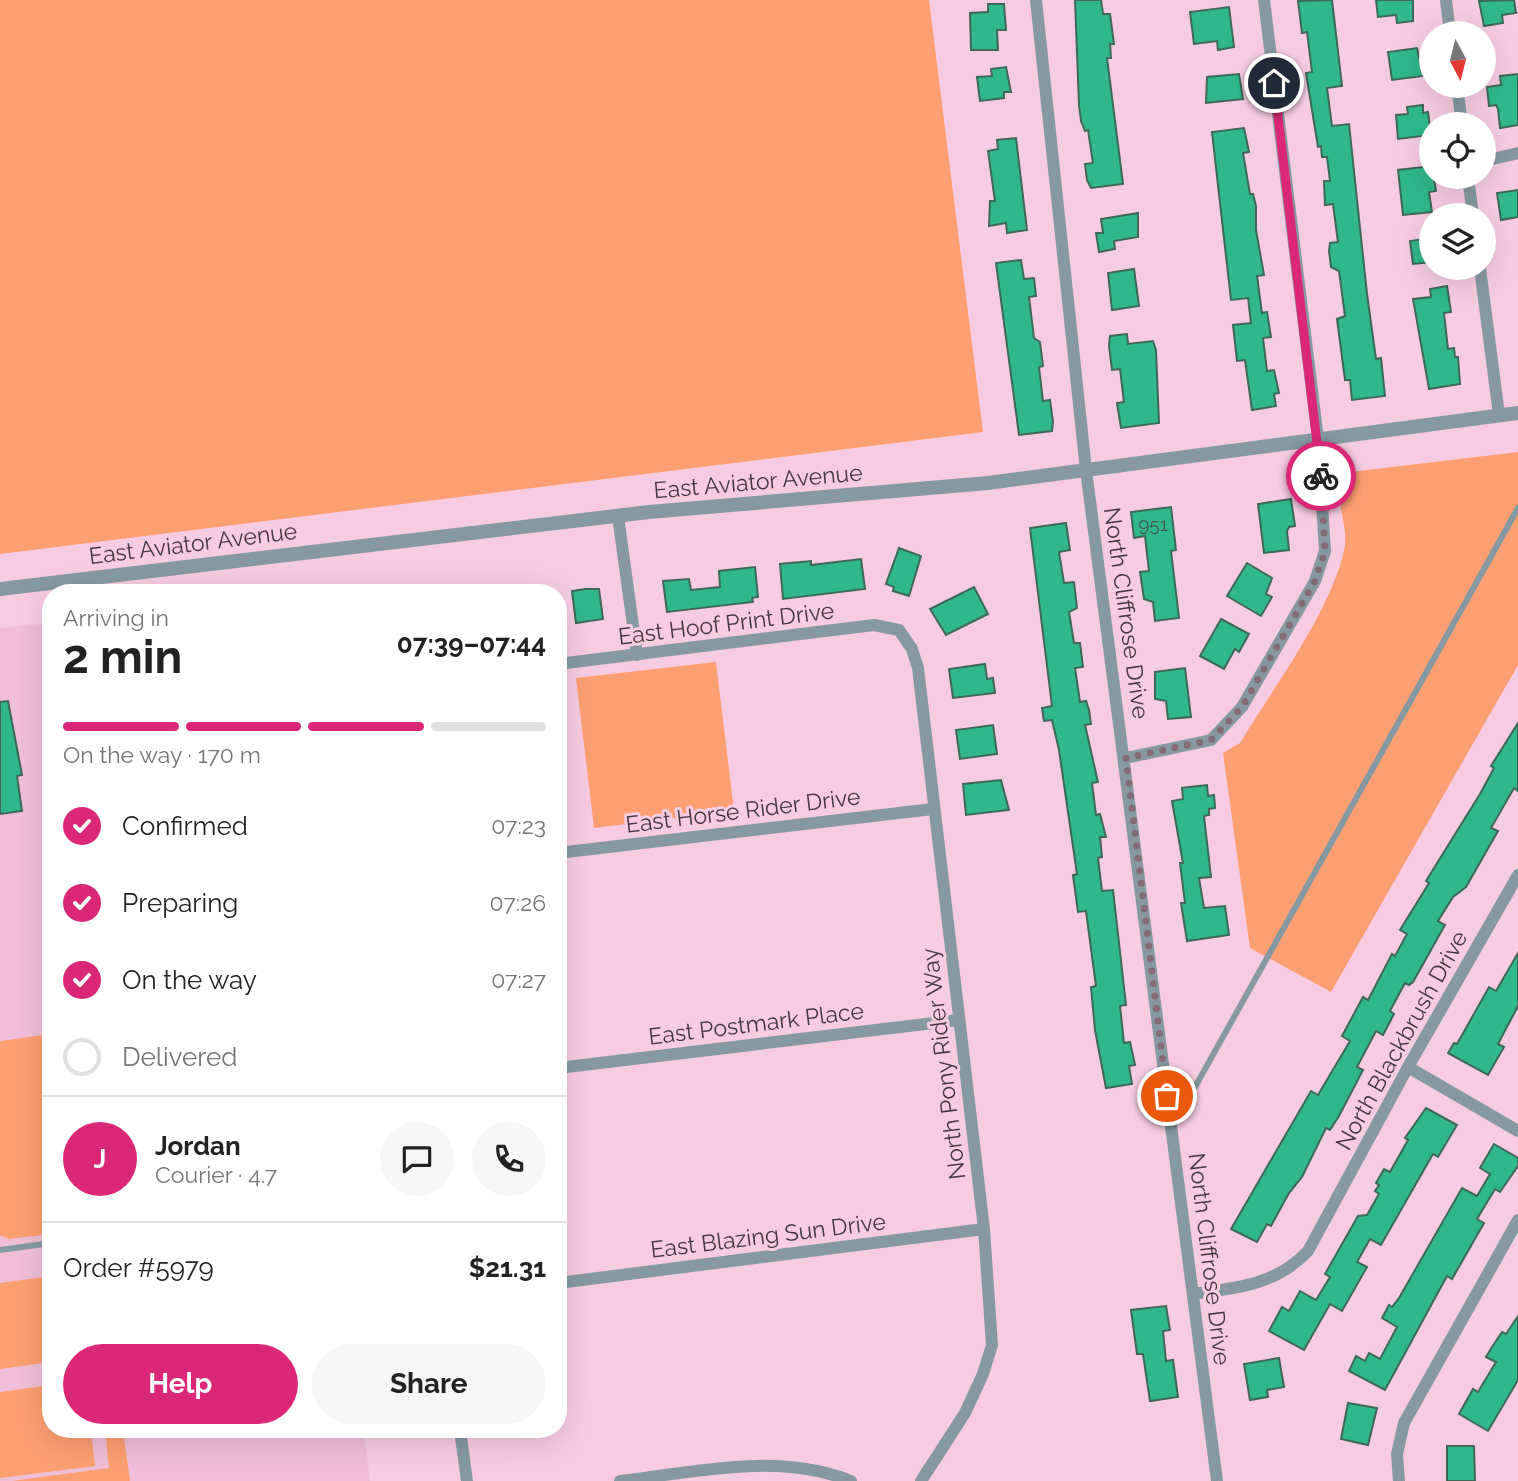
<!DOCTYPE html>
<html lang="en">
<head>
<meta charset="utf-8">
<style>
	:root { --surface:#fff; --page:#f6f6f6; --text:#222; --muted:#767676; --line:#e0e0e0; --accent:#db2777 }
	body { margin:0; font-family:Raleway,sans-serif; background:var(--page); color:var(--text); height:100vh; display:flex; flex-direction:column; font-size:26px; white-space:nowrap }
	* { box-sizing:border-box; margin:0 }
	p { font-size:23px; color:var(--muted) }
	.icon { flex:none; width:38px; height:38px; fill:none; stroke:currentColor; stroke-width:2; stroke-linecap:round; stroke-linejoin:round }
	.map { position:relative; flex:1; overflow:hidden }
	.details { position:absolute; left:42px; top:584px; width:525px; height:854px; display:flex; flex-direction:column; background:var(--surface); border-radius:28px; box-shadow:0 7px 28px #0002 }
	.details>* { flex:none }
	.needle { width:46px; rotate:173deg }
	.buttons { position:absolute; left:1419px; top:21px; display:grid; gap:14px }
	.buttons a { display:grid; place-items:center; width:77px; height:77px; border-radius:50%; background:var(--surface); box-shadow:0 7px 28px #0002; font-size:35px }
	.pin { position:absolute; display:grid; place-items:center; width:60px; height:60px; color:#fff; margin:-30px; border:4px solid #fff; border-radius:50%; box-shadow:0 2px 7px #0007 }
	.courier { position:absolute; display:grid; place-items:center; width:70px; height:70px; margin:-35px; border:5px solid #db2777; border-radius:50%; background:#fff; color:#222; box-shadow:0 2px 9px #0007 }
	.head em { font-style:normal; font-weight:700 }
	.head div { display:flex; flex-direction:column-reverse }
	.head { display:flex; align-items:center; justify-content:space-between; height:119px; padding:0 21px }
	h1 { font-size:46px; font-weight:700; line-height:52px }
	.bar { display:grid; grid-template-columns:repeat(4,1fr); gap:10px 7px; align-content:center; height:84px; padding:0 21px }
	.bar i { height:9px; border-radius:5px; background:var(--line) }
	.bar .selected { background:var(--accent) }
	.bar p { grid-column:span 4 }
	.line { display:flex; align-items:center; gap:18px; padding:0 21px; border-top:2px solid var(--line) }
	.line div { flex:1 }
	.round { display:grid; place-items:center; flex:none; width:74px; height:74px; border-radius:37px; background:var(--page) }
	ol { padding:0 21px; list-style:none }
	li { display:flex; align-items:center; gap:21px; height:77px }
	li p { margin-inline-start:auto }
	li .icon { padding:7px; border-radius:50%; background:var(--accent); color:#fff; stroke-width:4 }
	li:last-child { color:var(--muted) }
	li i { width:38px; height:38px; border:4px solid var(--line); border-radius:50% }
	.cta { display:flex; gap:14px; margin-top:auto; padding:14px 21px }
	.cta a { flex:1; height:80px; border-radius:42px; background:var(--accent); color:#fff; font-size:28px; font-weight:700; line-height:80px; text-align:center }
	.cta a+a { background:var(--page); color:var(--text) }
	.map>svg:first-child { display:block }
	.built { fill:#f0bed8 }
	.green { fill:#fd9f71 }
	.building { fill:#30b88c; stroke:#3e6857; stroke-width:2 }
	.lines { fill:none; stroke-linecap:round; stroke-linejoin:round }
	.service { stroke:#8699a2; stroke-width:6 }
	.minor { stroke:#8699a2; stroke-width:12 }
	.tertiary { stroke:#8699a2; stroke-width:14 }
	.done { stroke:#856b78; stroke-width:7; stroke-dasharray:0 12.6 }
	.route { stroke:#db2777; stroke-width:9 }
	.labels { text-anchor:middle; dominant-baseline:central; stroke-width:6; stroke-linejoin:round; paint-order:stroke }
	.number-label { font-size:19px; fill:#425752 }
	.street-label { font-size:23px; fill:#48373f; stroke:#f7cce2 }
</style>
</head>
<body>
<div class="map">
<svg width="1518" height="1481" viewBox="0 0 1518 1481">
	<rect width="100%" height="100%" fill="#f7cce2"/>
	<path class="built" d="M51 623V1430H364L370 1481H0V628Z"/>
	<g class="green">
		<path d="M0 0H929L983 432 0 554Z"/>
		<path d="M1518 452V665L1331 992 1250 948 1223 753 1240 743C1274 687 1329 614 1344 551 1350 526 1333 502 1342 473Z"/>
		<path d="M716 662 734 811 594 828 576 678Z"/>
		<path d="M51 1034V1234L9 1239 0 1235V1041Z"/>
		<path d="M51 1276V1362L0 1369V1283Z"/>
		<path d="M51 1385V1430H91L95 1466 0 1478V1392Z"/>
		<path d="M105 1430H123L130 1481H12L109 1468Z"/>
	</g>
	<g class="building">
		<path d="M1075 0H1101L1103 14H1110L1114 44H1110L1111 58H1107L1123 184 1091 188 1087 180 1085 164 1093 163 1088 130 1085 131 1081 121 1079 105Z"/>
		<path d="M1332 0 1342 86 1327 88 1332 126 1349 124 1367 294 1376 359 1381 358 1385 396 1352 400 1350 380H1345L1337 319 1345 316 1339 271 1331 267 1329 251 1330 243 1338 242 1333 204 1325 205 1324 181H1330L1327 157H1322L1321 146 1318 147 1306 73 1312 72 1307 32 1302 33 1298 1Z"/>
		<path d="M1376 0H1413V21L1397 23 1396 15 1378 17Z"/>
		<path d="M1514 0 1516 13 1502 15 1503 23 1484 26 1479 1Z"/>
		<path d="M988 4H1004L1006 30H997L998 50H971L970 13 988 12Z"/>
		<path d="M1229 7 1234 47 1218 50 1217 41 1194 44 1190 12Z"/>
		<path d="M1417 48 1423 76 1392 80 1388 52Z"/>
		<path d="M1006 67 1011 92H1004V98L980 101 977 77 992 76 991 69Z"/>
		<path d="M1239 74 1243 99 1206 103 1207 77Z"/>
		<path d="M1518 74V125L1500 128 1498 109 1496 105 1489 106 1487 87 1501 85 1500 76Z"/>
		<path d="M1423 105V113L1428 112 1431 135 1398 139 1396 115 1408 114 1407 107Z"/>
		<path d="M1244 128 1249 152 1243 153 1250 194H1253L1256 206V230L1264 275 1257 276 1262 313 1267 312 1271 337 1263 338 1267 371 1274 370 1279 393 1274 394 1276 406 1252 410 1245 360 1237 361 1233 325 1251 323 1248 298 1231 300 1212 132Z"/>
		<path d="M1016 138 1027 230 1007 233 1006 223 989 226 990 201H995L988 151 998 149 997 140Z"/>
		<path d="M1432 166 1436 191 1429 192 1432 212 1403 215 1398 170Z"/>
		<path d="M1518 190V217L1501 220 1497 193Z"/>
		<path d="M1138 213V237L1114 241 1115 249 1099 252 1096 233H1103L1101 219Z"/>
		<path d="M1432 238V262L1413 264 1410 241Z"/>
		<path d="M1021 260 1024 279 1034 278 1036 296 1029 297 1034 338 1040 342 1043 366 1039 367 1043 401 1050 400 1053 422 1052 431 1019 435 996 263Z"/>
		<path d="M1134 269 1139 306 1112 310 1108 273Z"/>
		<path d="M1447 286 1451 312 1444 313 1448 349 1454 348 1455 357H1458L1460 384 1429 389 1413 299 1431 297 1430 289Z"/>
		<path d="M1127 334 1128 344 1153 341 1156 350 1159 423 1121 428 1117 403 1124 402 1120 369 1112 370 1109 346 1110 336Z"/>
		<path d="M1291 499 1295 526 1289 527 1287 531 1289 550 1264 553 1258 504Z"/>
		<path d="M1171 507 1176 550 1171 551 1179 618 1155 621 1153 602 1144 599 1140 572 1149 571 1145 536 1134 538 1131 512Z"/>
		<path d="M1066 523 1070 550 1059 552 1064 583 1074 582 1077 608 1069 612 1074 643H1080L1083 667 1075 668 1080 702 1086 701 1089 710 1091 724 1085 725 1098 782 1092 783 1096 815 1100 814 1106 837H1100L1102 857 1098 858 1102 891 1113 890 1126 1005 1120 1006 1124 1043 1130 1042 1135 1065 1129 1066 1132 1084 1106 1088 1095 1030 1091 987 1096 986 1086 911 1078 912 1073 875 1077 874 1059 750 1052 720 1044 721 1042 708 1052 706 1030 528Z"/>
		<path d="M899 548 921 556 909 596 893 591 894 587 886 584Z"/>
		<path d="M861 559 865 589 783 599 780 564 811 561V565Z"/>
		<path d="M1247 563 1272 578 1266 594 1272 597 1261 616 1227 596Z"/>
		<path d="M755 567 758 597 752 598 753 602 667 612 663 581 689 579 691 590 720 587 719 571Z"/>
		<path d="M974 587 988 614 946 635 930 609Z"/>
		<path d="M585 589H599L603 619 576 623 572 591Z"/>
		<path d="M1221 619 1249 634 1239 652 1235 649 1224 669 1200 656Z"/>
		<path d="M985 664 987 679 993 678 995 693 953 698 949 669Z"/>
		<path d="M1185 668 1191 717 1168 719 1166 701 1155 699V672Z"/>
		<path d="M8 701 22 775 17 776 22 811 0 814V702Z"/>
		<path d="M1518 723V791L1514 788 1491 828 1498 831 1466 887 1453 897 1438 921 1445 925 1413 982 1409 985 1405 983 1390 1011 1394 1014 1383 1035 1376 1031 1357 1067 1363 1070 1339 1116 1330 1130 1326 1128 1302 1177 1289 1193 1271 1226 1267 1224 1257 1242 1231 1229 1311 1091 1318 1095 1350 1041 1342 1036 1363 997 1368 1000 1392 954 1395 956 1407 934 1400 930 1429 883 1426 881 1480 794 1494 768 1491 766Z"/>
		<path d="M993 725 997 754 960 759 956 730Z"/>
		<path d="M1001 780 1009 810 966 815 963 784Z"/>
		<path d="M1207 785 1208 796 1214 795 1215 808 1209 809V815L1204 816 1211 877 1199 878 1204 908 1225 906 1229 935 1187 941 1181 903H1185L1180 863H1183L1172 801 1183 799 1182 788Z"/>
		<path d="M1518 953V1006L1498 1044 1504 1047 1488 1075 1448 1053 1454 1043 1457 1044 1489 987 1496 991Z"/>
		<path d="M1426 1108 1457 1125 1438 1157 1433 1154 1381 1245 1370 1239 1357 1262 1367 1267 1342 1311 1330 1304 1304 1350 1269 1331 1282 1307 1289 1311 1300 1291 1316 1300 1330 1277 1325 1274 1358 1216 1367 1215 1379 1194 1375 1191 1379 1185 1376 1183 1384 1169 1390 1172 1408 1140 1405 1138Z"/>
		<path d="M1494 1144 1518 1158V1166L1500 1192 1495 1189 1477 1219 1484 1223 1452 1279 1447 1276 1385 1390 1349 1371 1356 1356 1365 1361 1369 1353 1380 1359 1397 1327 1382 1318 1389 1305 1392 1307 1399 1298 1462 1188 1477 1196 1490 1174 1480 1168Z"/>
		<path d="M1166 1306 1170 1330 1163 1331 1166 1361 1173 1360 1178 1397 1150 1401 1143 1354H1137L1131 1310Z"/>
		<path d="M1518 1316V1380L1488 1431 1459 1414 1473 1389 1478 1392 1496 1362 1486 1357 1492 1347 1502 1332 1506 1334Z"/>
		<path d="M1279 1358 1284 1387 1267 1390 1268 1397 1250 1400 1244 1364Z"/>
		<path d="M1348 1403 1377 1408 1368 1445 1341 1439Z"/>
		<path d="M1447 1446H1474L1475 1481H1447Z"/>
	</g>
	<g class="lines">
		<g class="service">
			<path d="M1171 1122 1190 1096 1518 508"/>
			<path d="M0 1250 51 1243"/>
		</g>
		<g class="minor">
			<path d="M1036 0 1086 470 1217 1481"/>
			<path d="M1446 0 1450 33"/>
			<path d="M1457 86 1462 124"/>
			<path d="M1484 161 1518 153"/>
			<path d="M1468 177 1473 215"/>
			<path d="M1480 268 1499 415"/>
			<path d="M618 516 637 655"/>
			<path d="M558 664 874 625 899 630 912 649 918 668 984 1229 992 1345 983 1374 965 1413 921 1481"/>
			<path d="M1126 758 1211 740 1242 707 1315 581 1325 551 1318 439 1264 0"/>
			<path d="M558 853 933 809"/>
			<path d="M1408 1067 1518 1131"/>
			<path d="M558 1068 959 1020"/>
			<path d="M558 1283 984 1229"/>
			<path d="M1193 1294C1237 1288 1276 1285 1308 1251L1408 1067 1518 875"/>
			<path d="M460 1430 467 1481"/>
			<path d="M620 1481C696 1472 778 1452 851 1481"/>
			<path d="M1399 1481 1397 1454 1404 1423 1518 1220"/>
		</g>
		<path class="tertiary" d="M0 589 649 512 988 483 1518 413"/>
	</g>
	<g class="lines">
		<path class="done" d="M1167 1096 1126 758 1211 740 1242 707 1315 581 1325 551 1321 476"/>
		<path class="route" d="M1274 83 1321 476"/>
	</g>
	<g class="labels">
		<g class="number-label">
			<text x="1153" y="524">951</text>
		</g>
		<g class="street-label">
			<text transform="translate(758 481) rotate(-5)">East Aviator Avenue</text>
			<text transform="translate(193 543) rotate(-7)">East Aviator Avenue</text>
			<text transform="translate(1127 613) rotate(82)">North Cliffrose Drive</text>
			<text transform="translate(726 623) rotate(-7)">East Hoof Print Drive</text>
			<text transform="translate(743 810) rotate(-7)">East Horse Rider Drive</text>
			<text transform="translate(756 1023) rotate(-7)">East Postmark Place</text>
			<text transform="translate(1401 1040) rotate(-61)">North Blackbrush Drive</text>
			<text transform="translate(943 1064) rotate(-97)">North Pony Rider Way</text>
			<text transform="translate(768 1235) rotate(-7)">East Blazing Sun Drive</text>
			<text transform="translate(1210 1259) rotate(83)">North Cliffrose Drive</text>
		</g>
	</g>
</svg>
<div class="buttons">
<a><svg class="needle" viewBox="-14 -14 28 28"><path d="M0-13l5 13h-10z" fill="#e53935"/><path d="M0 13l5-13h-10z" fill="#767676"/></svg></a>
<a><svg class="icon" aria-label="locate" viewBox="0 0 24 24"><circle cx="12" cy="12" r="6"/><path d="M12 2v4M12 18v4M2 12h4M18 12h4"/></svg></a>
<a><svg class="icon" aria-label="layers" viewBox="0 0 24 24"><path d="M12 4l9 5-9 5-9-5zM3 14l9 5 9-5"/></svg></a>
</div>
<div class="pin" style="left:1167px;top:1096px;background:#ea580c"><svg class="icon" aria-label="bag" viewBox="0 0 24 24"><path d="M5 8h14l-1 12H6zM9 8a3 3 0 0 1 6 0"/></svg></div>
<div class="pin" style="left:1274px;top:83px;background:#1f2937"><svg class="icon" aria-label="home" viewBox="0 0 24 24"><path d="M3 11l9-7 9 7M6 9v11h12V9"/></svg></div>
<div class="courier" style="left:1321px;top:476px"><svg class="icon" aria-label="bike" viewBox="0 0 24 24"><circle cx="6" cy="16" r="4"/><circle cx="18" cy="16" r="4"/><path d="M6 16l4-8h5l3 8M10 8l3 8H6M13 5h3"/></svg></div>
<section class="details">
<div class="head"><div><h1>2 min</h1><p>Arriving in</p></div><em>07:39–07:44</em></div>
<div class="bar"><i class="selected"></i><i class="selected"></i><i class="selected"></i><i></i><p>On the way · 170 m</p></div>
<ol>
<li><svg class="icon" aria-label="check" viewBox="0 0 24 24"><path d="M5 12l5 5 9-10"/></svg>Confirmed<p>07:23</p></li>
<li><svg class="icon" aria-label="check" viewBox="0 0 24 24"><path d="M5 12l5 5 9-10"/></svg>Preparing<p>07:26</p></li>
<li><svg class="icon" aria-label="check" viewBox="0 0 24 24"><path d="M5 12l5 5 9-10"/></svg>On the way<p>07:27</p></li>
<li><i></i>Delivered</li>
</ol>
<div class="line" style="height:126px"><b class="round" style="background:var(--accent);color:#fff">J</b><div><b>Jordan</b><p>Courier · 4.7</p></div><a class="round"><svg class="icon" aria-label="chat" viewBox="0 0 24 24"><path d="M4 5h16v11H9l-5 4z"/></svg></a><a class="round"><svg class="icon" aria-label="phone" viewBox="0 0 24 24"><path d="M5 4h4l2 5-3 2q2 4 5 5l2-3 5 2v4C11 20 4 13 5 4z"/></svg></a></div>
<div class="line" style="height:91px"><div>Order #5979</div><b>$21.31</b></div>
<div class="cta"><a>Help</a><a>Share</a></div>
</section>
</div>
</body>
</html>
